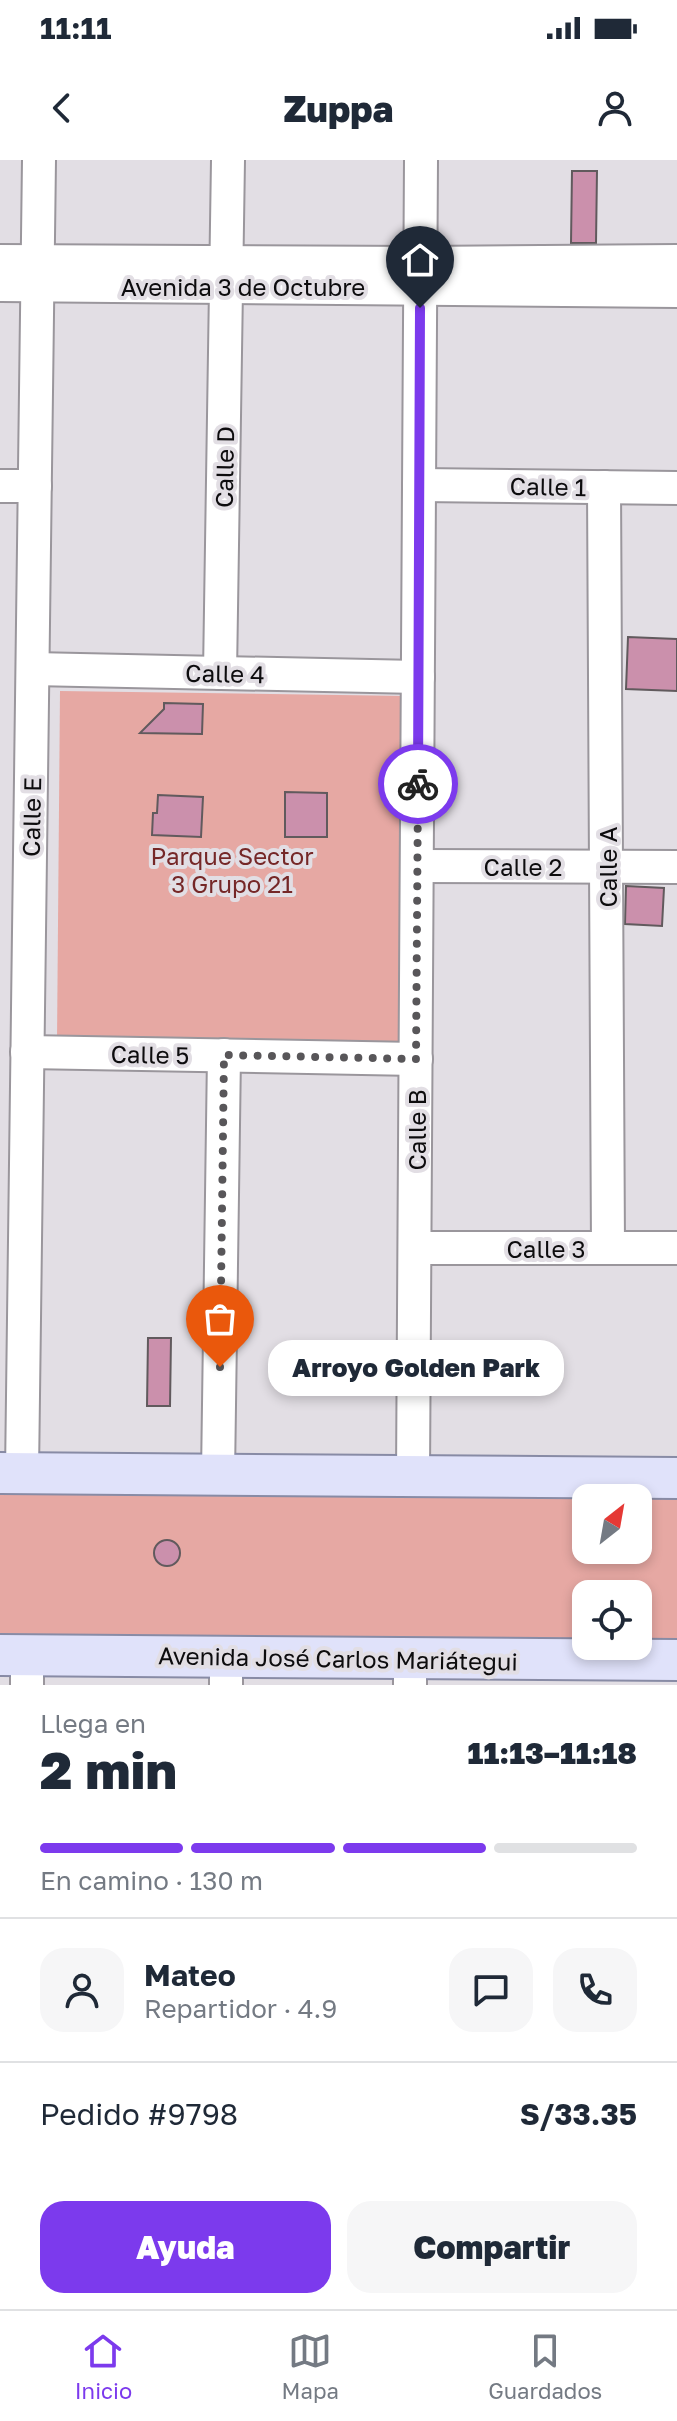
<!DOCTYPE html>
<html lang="es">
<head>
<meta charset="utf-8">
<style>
	:root { --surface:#fff; --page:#f6f6f7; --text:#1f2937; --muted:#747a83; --line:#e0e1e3; --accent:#7c3aed }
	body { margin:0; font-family:"Golos Text",sans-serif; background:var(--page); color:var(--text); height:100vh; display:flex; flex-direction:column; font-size:30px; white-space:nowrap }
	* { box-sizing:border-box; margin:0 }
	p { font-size:26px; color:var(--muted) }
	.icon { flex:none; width:44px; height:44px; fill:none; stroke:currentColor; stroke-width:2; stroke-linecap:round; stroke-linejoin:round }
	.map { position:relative; height:1525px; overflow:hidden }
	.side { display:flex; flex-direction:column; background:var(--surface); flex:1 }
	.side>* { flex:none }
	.needle { width:52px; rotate:31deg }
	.tools { position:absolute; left:572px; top:1324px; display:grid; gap:16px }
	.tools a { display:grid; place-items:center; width:80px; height:80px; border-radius:16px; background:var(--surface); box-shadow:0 4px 12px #0003; font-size:40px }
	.pin { position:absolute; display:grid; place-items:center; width:68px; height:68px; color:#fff; margin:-82px -34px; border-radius:50% 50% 50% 0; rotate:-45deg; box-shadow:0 0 8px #0007 }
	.pin .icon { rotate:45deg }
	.courier { position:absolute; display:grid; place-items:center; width:80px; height:80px; margin:-40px; border:6px solid #7c3aed; border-radius:50%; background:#fff; color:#222; box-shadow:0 2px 10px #0007 }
	.bubble { position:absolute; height:56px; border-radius:24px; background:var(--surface); box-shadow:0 4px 12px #0003; font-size:26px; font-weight:800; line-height:56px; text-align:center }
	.overview em { font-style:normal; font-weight:800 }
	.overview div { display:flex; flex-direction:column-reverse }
	.overview { display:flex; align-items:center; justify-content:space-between; height:136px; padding:0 40px }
	h1 { font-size:52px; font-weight:800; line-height:60px }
	.bar { display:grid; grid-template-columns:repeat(4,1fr); gap:12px 8px; align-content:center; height:96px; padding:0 40px }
	.bar i { height:10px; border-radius:6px; background:var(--line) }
	.bar .selected { background:var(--accent) }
	.bar p { grid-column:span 4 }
	.line { display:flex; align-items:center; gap:20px; padding:0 40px; border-top:2px solid var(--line) }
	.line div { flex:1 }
	.round { display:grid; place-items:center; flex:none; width:84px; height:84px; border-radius:24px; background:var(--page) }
	.button { display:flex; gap:16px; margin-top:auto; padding:16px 40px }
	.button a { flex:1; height:92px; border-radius:24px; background:var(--accent); color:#fff; font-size:32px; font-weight:800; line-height:92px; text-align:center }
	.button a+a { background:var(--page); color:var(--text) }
	.status { display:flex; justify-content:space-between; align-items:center; height:56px; padding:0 40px; background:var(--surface); direction:ltr }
	.status svg { height:22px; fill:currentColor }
	header { display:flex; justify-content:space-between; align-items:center; height:104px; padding:0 40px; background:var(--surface); font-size:36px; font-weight:800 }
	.tab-bar { display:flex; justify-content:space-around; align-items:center; height:112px; border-top:2px solid var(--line); background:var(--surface); font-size:22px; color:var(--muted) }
	.tab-bar a { display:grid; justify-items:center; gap:4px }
	.tab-bar .selected { color:var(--accent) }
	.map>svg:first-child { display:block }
	.green { fill:#e6a8a3; fill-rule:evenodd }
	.building { fill:#cb90ac; stroke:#615a5d; stroke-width:2 }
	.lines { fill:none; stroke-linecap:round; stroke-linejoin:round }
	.minor-casing { stroke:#9a969c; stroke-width:36 }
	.major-casing { stroke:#888ba5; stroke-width:44 }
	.minor { stroke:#fff; stroke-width:32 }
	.major { stroke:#e0e2fa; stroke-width:40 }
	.done { stroke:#585659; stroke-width:8; stroke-dasharray:0 14.4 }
	.route { stroke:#7c3aed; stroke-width:10 }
	.labels { text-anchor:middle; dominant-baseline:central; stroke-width:8; stroke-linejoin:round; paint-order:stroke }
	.street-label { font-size:24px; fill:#0d0c0e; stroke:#e2dee4 }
	.park-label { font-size:24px; fill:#752727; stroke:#e2dee4 }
</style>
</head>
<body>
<div class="status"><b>11:11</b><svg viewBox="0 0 49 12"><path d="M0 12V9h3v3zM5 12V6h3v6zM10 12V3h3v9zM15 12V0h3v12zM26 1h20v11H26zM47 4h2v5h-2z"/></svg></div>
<header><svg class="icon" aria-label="back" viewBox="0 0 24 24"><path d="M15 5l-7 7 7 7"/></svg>Zuppa<svg class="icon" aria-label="person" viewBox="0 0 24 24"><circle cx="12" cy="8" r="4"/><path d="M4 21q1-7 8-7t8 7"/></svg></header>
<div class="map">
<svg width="677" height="1525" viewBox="0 0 677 1525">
	<rect width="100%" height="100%" fill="#e2dee4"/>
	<g class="green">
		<path d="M60 531 406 536 403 886 57 881Z"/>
		<path d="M0 1330 677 1335V1484H638V1434H586V1484L0 1482ZM586 1338H638V1390H586Z"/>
	</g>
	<g class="building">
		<path d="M572 11H597L596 83H571Z"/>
		<path d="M628 477 677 479V531L626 529Z"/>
		<path d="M164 543 203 544 202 574 140 573 164 549Z"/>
		<path d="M285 632 327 633V677H285Z"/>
		<path d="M158 635 203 637 201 677 152 675 153 653H157Z"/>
		<path d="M626 726 664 728 662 766 625 764Z"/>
		<path d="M148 1178H171L170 1246H147Z"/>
		<circle cx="167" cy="1393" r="13"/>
	</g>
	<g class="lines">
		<defs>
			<g id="minor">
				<path d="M0 101 421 103 677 101"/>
				<path d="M0 125 677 131"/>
				<path d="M419 325 677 328"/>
				<path d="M0 326H35"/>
				<path d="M604 327 608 1088"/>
				<path d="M33 509 418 517"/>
				<path d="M220 513 228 0"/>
				<path d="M417 706 677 707"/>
				<path d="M27 892 416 899"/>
				<path d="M415 1088H677"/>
				<path d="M22 1313 39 0"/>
				<path d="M218 1315 224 895"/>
				<path d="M413 1316 421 0"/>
				<path d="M27 1525V1495"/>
				<path d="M226 1525V1497"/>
				<path d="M410 1525V1499"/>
			</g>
			<g id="major">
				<path d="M0 1313 677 1318"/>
				<path d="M0 1495 677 1500"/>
			</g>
		</defs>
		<use href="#minor" class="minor-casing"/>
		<use href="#major" class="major-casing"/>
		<use href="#minor" class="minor"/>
		<use href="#major" class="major"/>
	</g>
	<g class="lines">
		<path class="done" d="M220 1207 224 895 416 899 418 624"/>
		<path class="route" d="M418 624 420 148"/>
	</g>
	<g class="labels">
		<g class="street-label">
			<text x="243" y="126">Avenida 3 de Octubre</text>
			<text transform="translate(224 307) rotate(-89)">Calle D</text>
			<text transform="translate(548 326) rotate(1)">Calle 1</text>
			<text transform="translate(225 513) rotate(1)">Calle 4</text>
			<text transform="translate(31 657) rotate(-89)">Calle E</text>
			<text x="523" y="706">Calle 2</text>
			<text transform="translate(607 707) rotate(-90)">Calle A</text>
			<text transform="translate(150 894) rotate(1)">Calle 5</text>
			<text transform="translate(416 970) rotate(-90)">Calle B</text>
			<text x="546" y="1088">Calle 3</text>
			<text transform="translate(338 1498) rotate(1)">Avenida José Carlos Mariátegui</text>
		</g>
		<g class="park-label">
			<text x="232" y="695">Parque Sector<tspan x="232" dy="28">3 Grupo 21</tspan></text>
		</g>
	</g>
</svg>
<div class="tools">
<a><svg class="needle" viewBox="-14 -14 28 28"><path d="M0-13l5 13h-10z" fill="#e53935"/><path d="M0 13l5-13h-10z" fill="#747a83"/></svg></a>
<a><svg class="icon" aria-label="locate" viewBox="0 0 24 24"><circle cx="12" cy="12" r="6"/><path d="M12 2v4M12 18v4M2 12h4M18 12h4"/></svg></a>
</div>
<div class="pin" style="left:220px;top:1207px;background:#ea580c"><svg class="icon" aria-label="bag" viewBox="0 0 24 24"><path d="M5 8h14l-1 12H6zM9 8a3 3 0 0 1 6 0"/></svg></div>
<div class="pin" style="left:420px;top:148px;background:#1f2937"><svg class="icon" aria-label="home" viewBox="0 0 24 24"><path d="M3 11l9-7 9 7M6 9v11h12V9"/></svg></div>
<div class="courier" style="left:418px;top:624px"><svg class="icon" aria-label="bike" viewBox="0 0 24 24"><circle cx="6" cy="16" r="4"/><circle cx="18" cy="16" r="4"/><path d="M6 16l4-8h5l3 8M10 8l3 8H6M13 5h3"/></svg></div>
<div class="bubble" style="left:268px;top:1180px;width:296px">Arroyo Golden Park</div>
</div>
<section class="side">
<div class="overview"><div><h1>2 min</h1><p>Llega en</p></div><em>11:13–11:18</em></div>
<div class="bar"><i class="selected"></i><i class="selected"></i><i class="selected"></i><i></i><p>En camino · 130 m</p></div>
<div class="line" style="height:144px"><a class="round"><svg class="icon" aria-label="person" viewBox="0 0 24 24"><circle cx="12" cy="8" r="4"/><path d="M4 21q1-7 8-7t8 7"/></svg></a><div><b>Mateo</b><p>Repartidor · 4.9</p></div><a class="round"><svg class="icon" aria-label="chat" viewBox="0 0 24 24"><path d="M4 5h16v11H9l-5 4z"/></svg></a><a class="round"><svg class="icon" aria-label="phone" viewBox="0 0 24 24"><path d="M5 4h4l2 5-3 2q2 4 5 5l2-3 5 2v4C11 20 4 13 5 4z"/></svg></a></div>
<div class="line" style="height:104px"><div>Pedido #9798</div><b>S/33.35</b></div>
<div class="button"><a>Ayuda</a><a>Compartir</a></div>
</section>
<nav class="tab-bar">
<a class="selected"><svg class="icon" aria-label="home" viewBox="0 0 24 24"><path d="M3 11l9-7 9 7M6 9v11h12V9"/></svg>Inicio</a>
<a><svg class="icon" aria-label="map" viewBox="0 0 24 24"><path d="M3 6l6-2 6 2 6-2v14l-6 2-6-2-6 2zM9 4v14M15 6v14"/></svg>Mapa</a>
<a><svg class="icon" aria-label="saved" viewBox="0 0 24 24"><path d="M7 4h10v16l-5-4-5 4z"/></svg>Guardados</a>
</nav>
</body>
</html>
